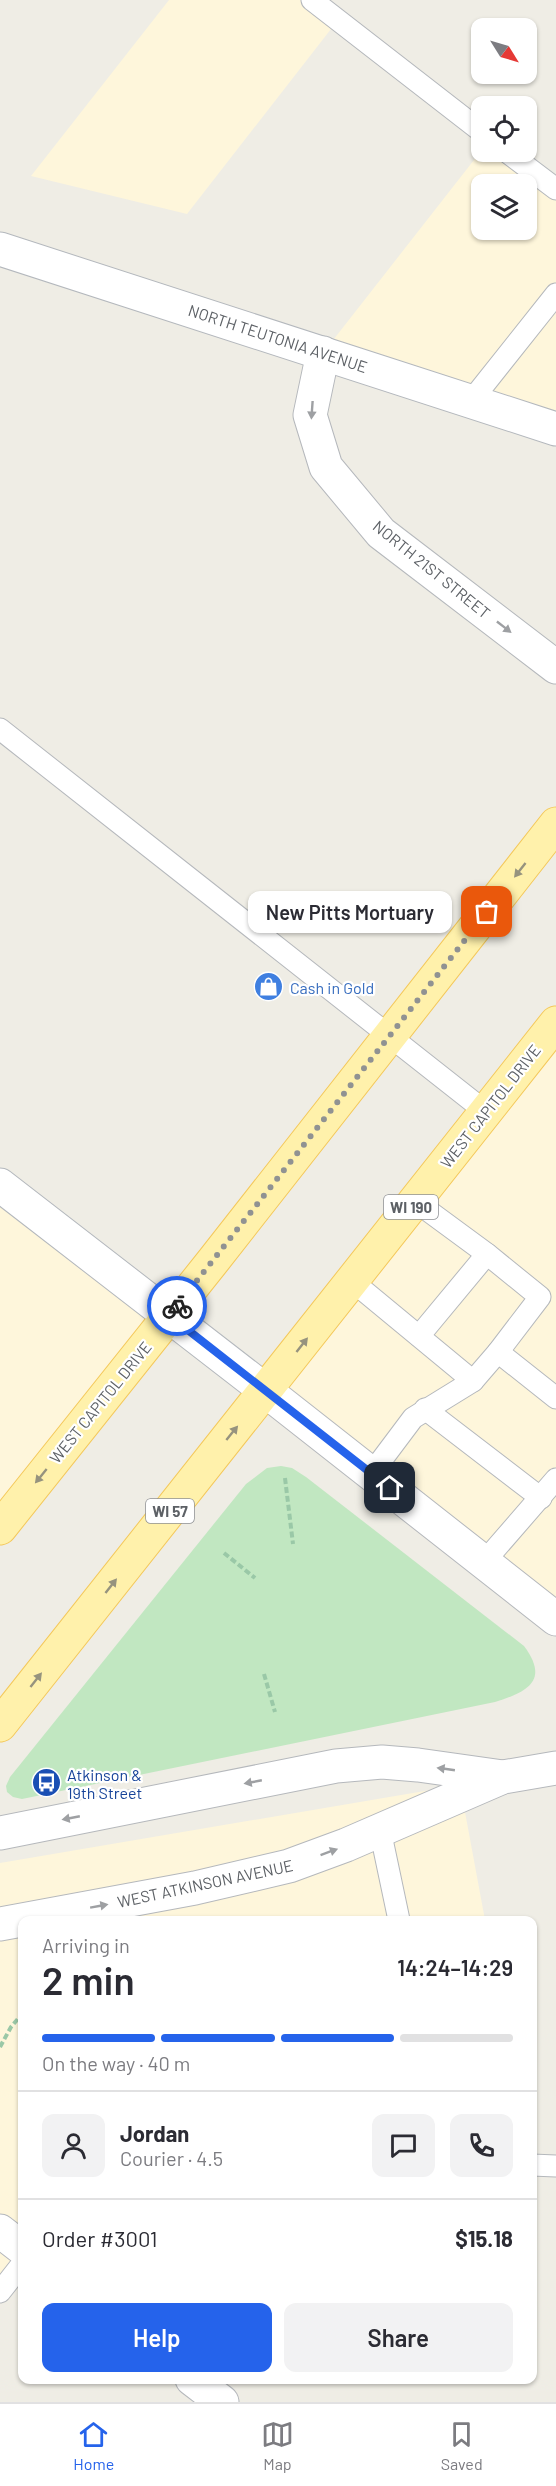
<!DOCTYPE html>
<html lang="en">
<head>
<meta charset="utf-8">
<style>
	:root { --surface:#fff; --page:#f2f2f3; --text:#2b2b33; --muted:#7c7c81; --line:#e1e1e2; --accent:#2563eb }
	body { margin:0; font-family:Barlow,sans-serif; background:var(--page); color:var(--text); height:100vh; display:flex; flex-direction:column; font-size:22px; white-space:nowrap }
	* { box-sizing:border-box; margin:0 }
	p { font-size:20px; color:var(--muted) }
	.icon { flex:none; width:33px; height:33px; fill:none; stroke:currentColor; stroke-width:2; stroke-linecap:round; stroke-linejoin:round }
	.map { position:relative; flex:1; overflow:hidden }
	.side { position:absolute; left:18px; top:1916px; width:519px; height:468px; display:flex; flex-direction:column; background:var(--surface); border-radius:12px; box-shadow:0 2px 4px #0004 }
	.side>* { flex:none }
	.needle { width:39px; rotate:127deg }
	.controls { position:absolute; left:471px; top:18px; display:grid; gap:12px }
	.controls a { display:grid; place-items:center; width:66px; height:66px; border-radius:12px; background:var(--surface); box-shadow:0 2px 4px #0004; font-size:30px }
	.pin { position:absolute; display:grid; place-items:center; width:51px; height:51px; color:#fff; margin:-26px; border-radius:12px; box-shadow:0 3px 9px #0006 }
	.courier { position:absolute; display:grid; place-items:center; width:60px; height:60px; margin:-30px; border:4px solid #2563eb; border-radius:50%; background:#fff; color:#222; box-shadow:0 2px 8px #0007 }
	.bubble { position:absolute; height:42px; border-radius:12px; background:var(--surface); box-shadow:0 2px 4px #0004; font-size:20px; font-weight:600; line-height:42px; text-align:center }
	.head em { font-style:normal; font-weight:600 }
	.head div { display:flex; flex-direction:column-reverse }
	.head { display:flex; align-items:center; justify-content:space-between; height:102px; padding:0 24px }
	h1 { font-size:39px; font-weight:600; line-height:45px }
	.bar { display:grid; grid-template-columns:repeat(4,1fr); gap:9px 6px; align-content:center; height:72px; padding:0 24px }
	.bar i { height:8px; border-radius:4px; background:var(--line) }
	.bar .on { background:var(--accent) }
	.bar p { grid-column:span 4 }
	.line { display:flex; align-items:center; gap:15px; padding:0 24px; border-top:2px solid var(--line) }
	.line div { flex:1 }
	.round { display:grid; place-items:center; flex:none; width:63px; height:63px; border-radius:12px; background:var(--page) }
	.cta { display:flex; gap:12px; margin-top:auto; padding:12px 24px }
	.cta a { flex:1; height:69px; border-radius:12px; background:var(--accent); color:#fff; font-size:24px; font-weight:600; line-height:69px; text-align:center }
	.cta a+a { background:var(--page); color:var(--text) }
	.menu { display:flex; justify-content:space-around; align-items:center; height:84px; border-top:2px solid var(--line); background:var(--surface); font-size:16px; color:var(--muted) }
	.menu a { display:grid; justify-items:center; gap:3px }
	.menu .on { color:var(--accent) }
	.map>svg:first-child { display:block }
	.commercial { fill:#fef6db; fill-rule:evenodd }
	.green { fill:#c1e7c1 }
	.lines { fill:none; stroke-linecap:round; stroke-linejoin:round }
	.service-casing { stroke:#b5b8bc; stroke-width:23 }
	.minor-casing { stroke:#b5b8bc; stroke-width:35 }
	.tertiary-casing { stroke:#b5b8bc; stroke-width:35 }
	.secondary-casing { stroke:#b4b8bd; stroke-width:35 }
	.primary-casing { stroke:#f4c85a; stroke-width:35 }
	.path { stroke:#9ac8a7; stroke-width:4; stroke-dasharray:6 3; stroke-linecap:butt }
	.service { stroke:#fff; stroke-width:21 }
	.minor { stroke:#fff; stroke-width:33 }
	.tertiary { stroke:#fff; stroke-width:33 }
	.secondary { stroke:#fff; stroke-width:33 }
	.primary { stroke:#fff1ab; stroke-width:33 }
	.oneway { fill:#9ea0a3 }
	.oneway2 { fill:#96937e }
	.done { stroke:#909292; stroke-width:6; stroke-dasharray:0 10.8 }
	.route { stroke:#2563eb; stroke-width:8 }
	.labels { text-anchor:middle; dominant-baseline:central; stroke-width:4.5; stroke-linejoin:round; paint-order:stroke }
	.shield { fill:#fff; stroke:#8e9094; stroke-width:1.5 }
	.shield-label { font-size:15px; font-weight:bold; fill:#5d6166 }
	.street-label { font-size:16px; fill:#5d6166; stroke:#fff }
	.shop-label { font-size:16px; fill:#366cbe; stroke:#fff; text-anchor:start }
	.transit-label { font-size:16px; fill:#164399; stroke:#fff; text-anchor:start }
</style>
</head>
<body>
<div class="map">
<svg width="556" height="2402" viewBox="0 0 556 2402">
	<rect width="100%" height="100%" fill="#efede5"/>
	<g class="commercial">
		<path d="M169 0H312L338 20 187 214 31 176Z"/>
		<path d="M481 151 507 152 556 189V429L323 353ZM482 184H526V230H482Z"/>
		<path d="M556 1023V1619L266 1391Z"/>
		<path d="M0 1185 169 1316 0 1528Z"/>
		<path d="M460 1785 485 1920H22V2264L0 2292V1863Z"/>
	</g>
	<path class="green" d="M281 1466 292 1468 306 1477 524 1646C550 1681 527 1692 495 1702L22 1799 13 1797 7 1792 6 1786 10 1777 246 1484 267 1468Z"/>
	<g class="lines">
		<defs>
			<g id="service">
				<path d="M312 0 482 132"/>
				<path d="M507 152 556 189"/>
				<path d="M471 401 556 294"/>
				<path d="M0 729 486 1112"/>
				<path d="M415 1201 487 1254 540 1297 498 1352"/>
				<path d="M352 1281 473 1381 413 1418 371 1474"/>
				<path d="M419 1336 487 1254"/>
				<path d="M473 1381 498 1352 556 1398"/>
				<path d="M425 1409 541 1498"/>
				<path d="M484 1562 556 1479"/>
				<path d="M380 1830 399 1920"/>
				<path d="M532 2165 556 2166"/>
				<path d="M0 2292 22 2264"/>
			</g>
			<g id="minor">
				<path d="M323 353 310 415 326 467 381 533 556 667"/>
				<path d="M266 1391 556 1619"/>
				<path d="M0 2231 22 2248"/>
				<path d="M192 2379 222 2402"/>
			</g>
			<g id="tertiary">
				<path d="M0 1833 336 1766 382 1762 418 1765 503 1777"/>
				<path d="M0 1924 195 1888 289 1866 346 1845 503 1777 556 1768"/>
			</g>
			<g id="secondary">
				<path d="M0 249 556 429"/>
				<path d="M0 1185 266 1391"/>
			</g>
			<g id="primary">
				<path d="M0 1528 213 1261 556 824"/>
				<path d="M0 1725 556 1023"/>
			</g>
		</defs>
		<use href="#service" class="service-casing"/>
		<use href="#minor" class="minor-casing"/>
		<use href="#tertiary" class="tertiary-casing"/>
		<use href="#secondary" class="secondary-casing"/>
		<use href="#primary" class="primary-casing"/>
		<g class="path">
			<path d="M285 1478 293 1544"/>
			<path d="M224 1553 255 1578"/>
			<path d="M264 1674 275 1712"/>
			<path d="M0 2047 11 2027 22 2014"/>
		</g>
		<use href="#service" class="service"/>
		<use href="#minor" class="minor"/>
		<use href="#tertiary" class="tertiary"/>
		<use href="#secondary" class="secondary"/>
		<use href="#primary" class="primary"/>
	</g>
	<defs><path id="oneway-solid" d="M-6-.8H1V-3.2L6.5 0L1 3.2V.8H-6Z" transform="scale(1.5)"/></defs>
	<g class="oneway">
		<use href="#oneway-solid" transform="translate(312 410) rotate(94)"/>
		<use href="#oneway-solid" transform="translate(504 627) rotate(38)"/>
		<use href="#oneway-solid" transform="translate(446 1769) rotate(-172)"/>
		<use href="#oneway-solid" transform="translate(253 1782) rotate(169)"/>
		<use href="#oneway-solid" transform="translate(71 1818) rotate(169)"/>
		<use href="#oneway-solid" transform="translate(329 1852) rotate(-20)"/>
		<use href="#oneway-solid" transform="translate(99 1906) rotate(-10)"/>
	</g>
	<g class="oneway2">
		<use href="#oneway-solid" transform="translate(520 870) rotate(128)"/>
		<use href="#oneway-solid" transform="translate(302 1345) rotate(-52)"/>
		<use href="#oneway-solid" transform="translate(232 1433) rotate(-51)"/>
		<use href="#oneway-solid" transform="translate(41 1476) rotate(129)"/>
		<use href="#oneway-solid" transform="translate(111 1586) rotate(-52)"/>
		<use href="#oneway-solid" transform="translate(36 1680) rotate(-52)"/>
	</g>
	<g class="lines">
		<path class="done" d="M177 1306 487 912"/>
		<path class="route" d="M177 1306 170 1316 390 1488"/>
	</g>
	<defs>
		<symbol id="shop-disc" viewBox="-11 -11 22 22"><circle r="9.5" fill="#3f7fe0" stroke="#fff"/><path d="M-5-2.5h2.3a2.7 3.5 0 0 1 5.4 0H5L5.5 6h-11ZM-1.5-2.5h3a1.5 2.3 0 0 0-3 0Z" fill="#fff"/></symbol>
		<symbol id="bus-disc" viewBox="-11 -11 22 22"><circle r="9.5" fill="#1a4fb4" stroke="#fff"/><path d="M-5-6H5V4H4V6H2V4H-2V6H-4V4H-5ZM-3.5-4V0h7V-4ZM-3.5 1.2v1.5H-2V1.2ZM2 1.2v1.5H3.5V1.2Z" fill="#fff"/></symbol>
	</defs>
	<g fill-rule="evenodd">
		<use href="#shop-disc" x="252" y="970" width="33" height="33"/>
		<use href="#bus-disc" x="30" y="1766" width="33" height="33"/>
	</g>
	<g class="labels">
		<g class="shield">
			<rect x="384" y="1195" width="54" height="24" rx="4.5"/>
			<rect x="146" y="1499" width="48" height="24" rx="4.5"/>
		</g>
		<g class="shield-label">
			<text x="411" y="1207">WI 190</text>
			<text x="170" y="1511">WI 57</text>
		</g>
		<g class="street-label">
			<text transform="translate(278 338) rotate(18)">NORTH TEUTONIA AVENUE</text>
			<text transform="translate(432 569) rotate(39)">NORTH 21ST STREET</text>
			<text transform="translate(490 1106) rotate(-52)">WEST CAPITOL DRIVE</text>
			<text transform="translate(100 1402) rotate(-51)">WEST CAPITOL DRIVE</text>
			<text transform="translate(205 1883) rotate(-12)">WEST ATKINSON AVENUE</text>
		</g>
		<g class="shop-label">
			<text x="290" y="987">Cash in Gold</text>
		</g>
		<g class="transit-label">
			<text x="67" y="1774">Atkinson &amp;<tspan x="67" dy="18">19th Street</tspan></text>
		</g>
	</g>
</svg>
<div class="controls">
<a><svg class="needle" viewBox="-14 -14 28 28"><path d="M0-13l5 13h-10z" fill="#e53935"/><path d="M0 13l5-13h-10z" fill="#7c7c81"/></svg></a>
<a><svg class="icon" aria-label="locate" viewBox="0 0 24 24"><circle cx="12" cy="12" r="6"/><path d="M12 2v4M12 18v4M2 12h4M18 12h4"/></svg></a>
<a><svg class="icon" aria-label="layers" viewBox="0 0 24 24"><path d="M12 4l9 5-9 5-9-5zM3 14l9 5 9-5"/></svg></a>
</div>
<div class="pin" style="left:487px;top:912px;background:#ea580c"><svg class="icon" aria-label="bag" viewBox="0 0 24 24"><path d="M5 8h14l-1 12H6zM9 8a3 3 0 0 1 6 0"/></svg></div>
<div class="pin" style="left:390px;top:1488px;background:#1f2937"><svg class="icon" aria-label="home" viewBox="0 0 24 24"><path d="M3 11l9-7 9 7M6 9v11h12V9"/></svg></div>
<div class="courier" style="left:177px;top:1306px"><svg class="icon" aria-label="bike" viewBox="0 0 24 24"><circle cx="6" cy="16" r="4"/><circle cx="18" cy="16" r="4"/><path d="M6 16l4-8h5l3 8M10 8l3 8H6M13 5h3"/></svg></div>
<div class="bubble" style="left:248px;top:891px;width:204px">New Pitts Mortuary</div>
<section class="side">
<div class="head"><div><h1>2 min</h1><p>Arriving in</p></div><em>14:24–14:29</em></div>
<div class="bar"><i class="on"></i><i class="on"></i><i class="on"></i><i></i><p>On the way · 40 m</p></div>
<div class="line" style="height:108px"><a class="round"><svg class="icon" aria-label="person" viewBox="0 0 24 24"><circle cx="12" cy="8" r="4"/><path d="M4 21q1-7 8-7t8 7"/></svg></a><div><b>Jordan</b><p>Courier · 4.5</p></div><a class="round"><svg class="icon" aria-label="chat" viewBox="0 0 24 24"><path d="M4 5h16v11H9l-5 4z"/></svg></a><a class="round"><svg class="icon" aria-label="phone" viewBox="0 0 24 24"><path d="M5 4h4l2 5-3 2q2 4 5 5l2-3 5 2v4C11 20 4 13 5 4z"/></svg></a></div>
<div class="line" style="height:78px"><div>Order #3001</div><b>$15.18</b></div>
<div class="cta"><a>Help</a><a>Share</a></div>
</section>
</div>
<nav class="menu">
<a class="on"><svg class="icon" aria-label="home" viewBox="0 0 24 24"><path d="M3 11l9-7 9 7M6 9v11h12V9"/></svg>Home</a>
<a><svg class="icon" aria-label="map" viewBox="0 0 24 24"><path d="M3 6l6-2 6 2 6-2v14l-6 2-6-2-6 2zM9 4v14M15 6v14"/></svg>Map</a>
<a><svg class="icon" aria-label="saved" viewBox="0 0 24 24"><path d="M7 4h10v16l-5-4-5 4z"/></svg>Saved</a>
</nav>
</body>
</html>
